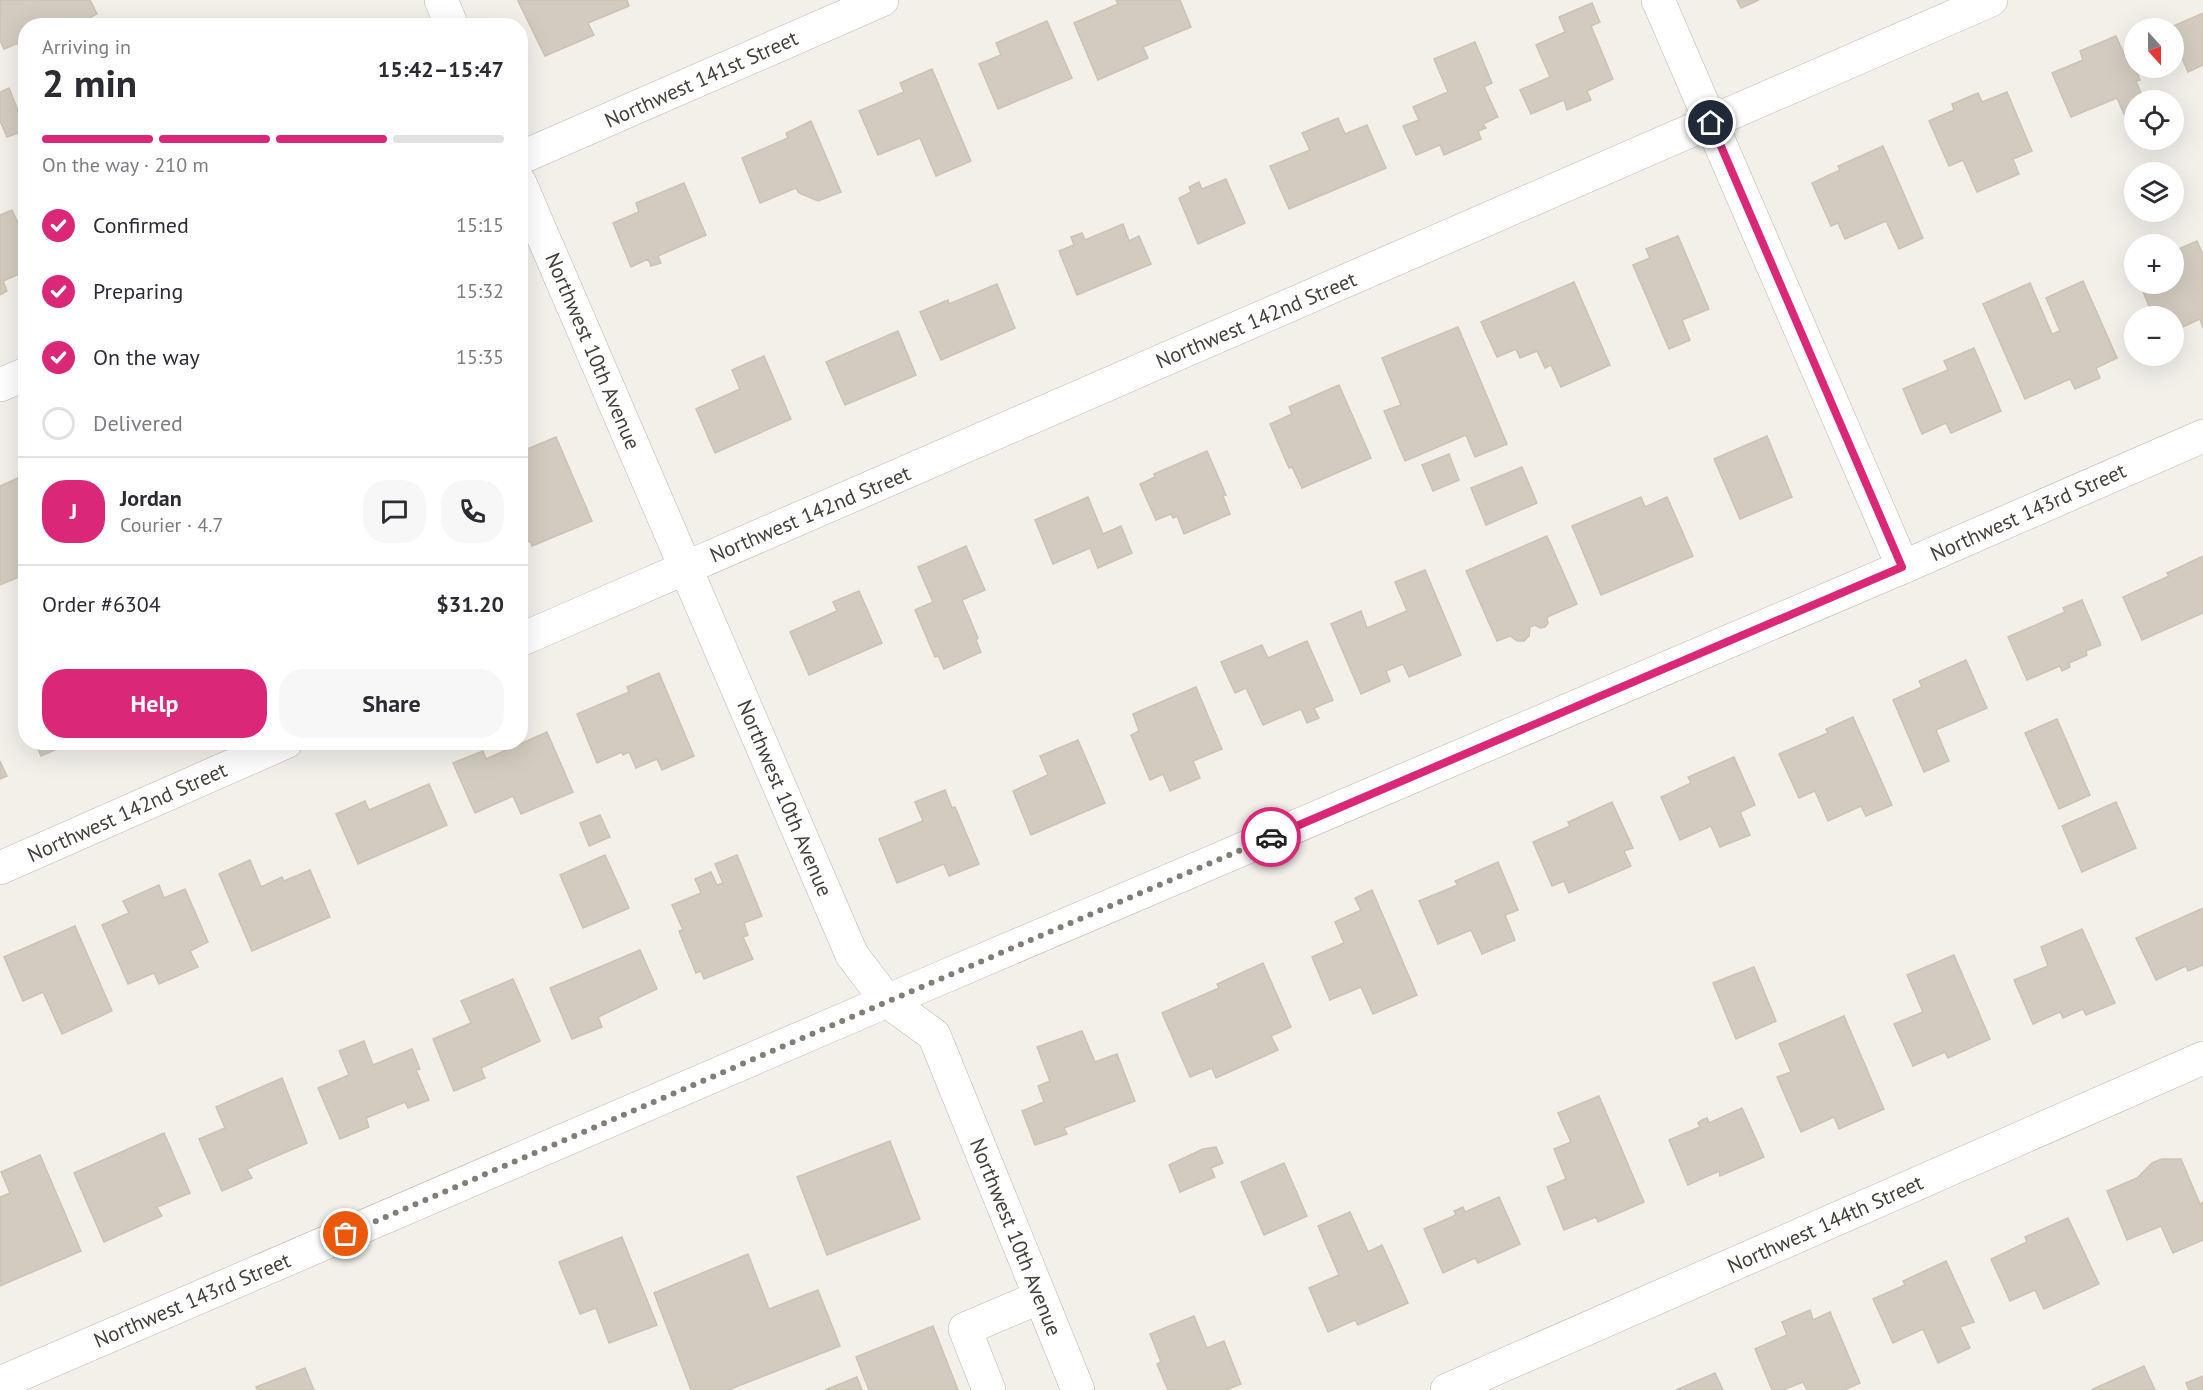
<!DOCTYPE html>
<html lang="en">
<head>
<meta charset="utf-8">
<style>
	:root { --surface:#fff; --page:#f7f7f7; --text:#2b2b33; --muted:#7c7c81; --line:#e1e1e2; --accent:#db2777 }
	body { margin:0; font-family:"PT Sans",sans-serif; background:var(--page); color:var(--text); height:100vh; display:flex; flex-direction:column; font-size:22px; white-space:nowrap }
	* { box-sizing:border-box; margin:0 }
	p { font-size:20px; color:var(--muted) }
	.icon { flex:none; width:33px; height:33px; fill:none; stroke:currentColor; stroke-width:2; stroke-linecap:round; stroke-linejoin:round }
	.map { position:relative; flex:1; overflow:hidden }
	.panel { position:absolute; left:18px; top:18px; width:510px; height:732px; display:flex; flex-direction:column; background:var(--surface); border-radius:24px; box-shadow:0 6px 24px #0002 }
	.panel>* { flex:none }
	.needle { width:39px; rotate:159deg }
	.controls { position:absolute; left:2124px; top:18px; display:grid; gap:12px }
	.controls a { display:grid; place-items:center; width:60px; height:60px; border-radius:50%; background:var(--surface); box-shadow:0 6px 24px #0002; font-size:30px }
	.pin { position:absolute; display:grid; place-items:center; width:51px; height:51px; color:#fff; margin:-26px; border:3px solid #fff; border-radius:50%; box-shadow:0 2px 6px #0007 }
	.courier { position:absolute; display:grid; place-items:center; width:60px; height:60px; margin:-30px; border:4px solid #db2777; border-radius:50%; background:#fff; color:#222; box-shadow:0 2px 8px #0007 }
	.headline em { font-style:normal; font-weight:700 }
	.headline div { display:flex; flex-direction:column-reverse }
	.headline { display:flex; align-items:center; justify-content:space-between; height:102px; padding:0 24px }
	h1 { font-size:39px; font-weight:700; line-height:45px }
	.bar { display:grid; grid-template-columns:repeat(4,1fr); gap:9px 6px; align-content:center; height:72px; padding:0 24px }
	.bar i { height:8px; border-radius:4px; background:var(--line) }
	.bar .current { background:var(--accent) }
	.bar p { grid-column:span 4 }
	.line { display:flex; align-items:center; gap:15px; padding:0 24px; border-top:2px solid var(--line) }
	.line div { flex:1 }
	.round { display:grid; place-items:center; flex:none; width:63px; height:63px; border-radius:24px; background:var(--page) }
	ol { padding:0 24px; list-style:none }
	li { display:flex; align-items:center; gap:18px; height:66px }
	li p { margin-inline-start:auto }
	li .icon { padding:6px; border-radius:50%; background:var(--accent); color:#fff; stroke-width:4 }
	li:last-child { color:var(--muted) }
	li i { width:33px; height:33px; border:3px solid var(--line); border-radius:50% }
	.primary-button { display:flex; gap:12px; margin-top:auto; padding:12px 24px }
	.primary-button a { flex:1; height:69px; border-radius:24px; background:var(--accent); color:#fff; font-size:24px; font-weight:700; line-height:69px; text-align:center }
	.primary-button a+a { background:var(--page); color:var(--text) }
	.map>svg:first-child { display:block }
	.building { fill:#d3cbbf; stroke:#cdc3b3; stroke-width:1.5 }
	.lines { fill:none; stroke-linecap:round; stroke-linejoin:round }
	.minor-casing { stroke:#bdb7ac; stroke-width:34 }
	.minor { stroke:#fff; stroke-width:33 }
	.done { stroke:#827e76; stroke-width:6; stroke-dasharray:0 10.8 }
	.route { stroke:#db2777; stroke-width:8 }
	.labels { text-anchor:middle; dominant-baseline:central; stroke-width:6; stroke-linejoin:round; paint-order:stroke }
	.street-label { font-size:21px; fill:#454038; stroke:#fff }
</style>
</head>
<body>
<div class="map">
<svg width="2203" height="1390" viewBox="0 0 2203 1390">
	<rect width="100%" height="100%" fill="#f2f0e9"/>
	<g class="building">
		<path d="M0 0H90L97 14 73 26H26V40L4 49 0 40Z"/>
		<path d="M521 0H627L629 6 588 23 594 35 545 56 518 1Z"/>
		<path d="M1116 0H1180L1191 27 1143 47 1148 58 1098 80 1074 23 1118 4Z"/>
		<path d="M1737 0H1759L1741 8Z"/>
		<path d="M1592 3 1600 22 1591 26 1613 79 1587 91 1591 100 1567 110 1564 100 1531 114 1520 90 1550 77 1536 45 1565 32 1559 17Z"/>
		<path d="M2203 13V65L2188 72 2174 39V28H2169Z"/>
		<path d="M1047 21 1072 78 998 109 979 64 1001 55 996 43Z"/>
		<path d="M2116 36 2128 63 2132 61 2140 80 2136 81 2144 100H2134V112L2125 116 2117 98 2071 117 2052 73 2083 60 2080 51Z"/>
		<path d="M1475 42 1492 83 1484 87 1498 117 1483 124 1486 128 1478 131 1481 139 1444 155 1440 145 1416 155 1403 126 1419 120 1413 107 1448 92 1434 59Z"/>
		<path d="M932 69 971 161 936 176 920 138 878 155 859 111 904 92 900 83Z"/>
		<path d="M9 88 26 130 7 137 0 121V92Z"/>
		<path d="M2007 92 2032 151 2013 159 2019 174 1977 192 1963 160 1949 166 1929 121 1954 110 1952 104 1978 93 1982 102Z"/>
		<path d="M1338 118 1345 134 1367 125 1386 168 1289 209 1270 166 1310 150 1302 133Z"/>
		<path d="M811 121 841 192 818 201 799 193 796 188 760 203 742 158 788 138 786 133Z"/>
		<path d="M1883 146 1923 238 1899 249 1886 221 1845 239 1838 223 1831 226 1812 183 1840 170 1838 166Z"/>
		<path d="M1226 179 1245 223 1198 244 1179 198 1191 192 1189 187 1199 182 1202 189Z"/>
		<path d="M684 183 706 235 658 256 661 263 651 266 648 259 631 267 613 223 639 212 636 203Z"/>
		<path d="M12 210 17 221 26 217V271L3 281 7 291 0 295V215Z"/>
		<path d="M1123 224 1129 241 1139 236 1151 264 1077 295 1059 251 1074 245 1071 237 1082 233 1085 240Z"/>
		<path d="M1678 236 1709 309 1682 320 1690 340 1669 349 1633 265 1650 258 1646 249Z"/>
		<path d="M2197 241 2203 255V328L2200 319 2174 331V316H2153L2140 284H2174V251Z"/>
		<path d="M2083 281 2117 358 2096 368 2100 378 2075 389 2070 379 2025 399 1983 304 2030 283 2052 334 2060 331 2046 298Z"/>
		<path d="M1574 282 1610 365 1561 387 1551 365 1545 368 1537 351 1520 358 1516 349 1497 357 1481 322Z"/>
		<path d="M997 284 1015 328 941 360 920 312 948 300 949 304Z"/>
		<path d="M1458 327 1507 444 1475 457 1466 435 1405 461 1384 411 1401 405 1382 358Z"/>
		<path d="M898 331 916 375 845 405 826 362Z"/>
		<path d="M1974 348 2001 411 1951 433 1946 423 1922 434 1903 389 1948 370 1944 361Z"/>
		<path d="M764 356 791 419 715 453 696 409 740 389 732 370Z"/>
		<path d="M1339 385 1371 458 1302 488 1292 467 1289 468 1270 424 1292 414 1289 407Z"/>
		<path d="M1767 436 1792 497 1740 519 1714 459Z"/>
		<path d="M556 437 592 521 532 546 530 541 520 545V452Z"/>
		<path d="M1207 451 1226 495 1223 496 1230 514 1184 534 1177 516 1173 518 1171 514 1156 520 1140 484 1155 477 1154 474Z"/>
		<path d="M1449 454 1459 480 1433 491 1422 465Z"/>
		<path d="M1522 467 1537 503 1486 525 1471 488Z"/>
		<path d="M20 477 26 490V543L19 546 26 561V574L0 585V486Z"/>
		<path d="M1088 497 1103 534 1121 526 1132 553 1098 568 1090 548 1053 564 1035 520Z"/>
		<path d="M1641 497 1645 507 1667 497 1693 556 1601 595 1572 526Z"/>
		<path d="M1547 536 1577 604 1547 617 1548 623 1545 627 1540 628 1535 625 1530 627 1529 636 1524 641H1517L1510 636 1497 641 1466 571Z"/>
		<path d="M966 546 985 590 962 600 978 638 976 640 981 652 944 669 938 656 935 657 915 610 933 602 918 567Z"/>
		<path d="M2203 556V613L2142 640 2123 597 2169 576 2167 573Z"/>
		<path d="M1425 570 1461 655 1409 677 1403 664 1386 671 1390 681 1361 694 1331 624 1361 611 1367 628 1407 611 1395 582Z"/>
		<path d="M859 591 882 643 809 675 790 632 837 611 833 602Z"/>
		<path d="M2082 600 2101 645 2086 651 2087 655 2069 663 2070 667 2062 671 2060 666 2027 680 2008 637 2065 612 2063 608Z"/>
		<path d="M1307 641 1333 700 1314 708 1319 718 1307 723 1301 709 1263 725 1246 688 1235 693 1221 662 1262 645 1268 658Z"/>
		<path d="M1966 660 1987 708 1936 730 1949 761 1924 772 1893 700 1922 687 1919 681Z"/>
		<path d="M659 673 694 756 662 770 657 759 636 768 629 752 623 755 622 752 597 763 577 714 629 692 627 687Z"/>
		<path d="M1196 687 1222 749 1193 761 1200 778 1170 791 1163 774 1150 780 1131 735 1139 731 1133 714Z"/>
		<path d="M1853 717 1892 805 1866 816 1861 806 1828 821 1815 791 1799 798 1779 754 1828 733 1826 729Z"/>
		<path d="M2057 719 2090 795 2059 809 2025 733Z"/>
		<path d="M547 732 573 792 521 814 513 796 475 813 453 763 483 751 486 759Z"/>
		<path d="M1078 740 1105 803 1031 835 1013 791 1048 775 1040 756Z"/>
		<path d="M35 742H73L41 756Z"/>
		<path d="M1734 757 1755 805 1740 812 1750 835 1720 847 1711 826 1680 840 1661 797 1691 783 1688 777Z"/>
		<path d="M0 761 7 776 0 779Z"/>
		<path d="M429 784 447 825 358 864 336 814 365 801 369 810Z"/>
		<path d="M945 790 952 808 955 807 979 864 949 876 944 864 897 883 879 839 923 821 915 802Z"/>
		<path d="M1612 802 1633 848 1624 851 1631 866 1569 893 1564 881 1552 886 1533 842 1570 826 1568 822Z"/>
		<path d="M2116 802 2136 848 2082 872 2062 826Z"/>
		<path d="M600 815 610 837 589 846 580 823Z"/>
		<path d="M605 855 629 908 583 928 560 875Z"/>
		<path d="M737 855 762 916 744 923 748 935 743 937 753 959 704 979 701 971 696 973 679 931 683 930 672 905 701 893 695 879 711 872 717 885 723 883 715 864Z"/>
		<path d="M250 860 261 887 282 877 284 881 310 870 330 917 252 951 219 874Z"/>
		<path d="M1498 862 1518 910 1505 915 1515 940 1482 954 1471 930 1438 944 1419 901 1458 885 1455 881Z"/>
		<path d="M159 885 164 898 185 889 208 942 190 951 198 967 159 984 154 973 128 984 102 925 129 913 123 901Z"/>
		<path d="M1372 890 1417 995 1373 1014 1361 987 1330 1000 1312 957 1344 943 1335 922 1361 910 1355 898Z"/>
		<path d="M2203 908V965L2188 971 2186 966 2156 980 2136 938Z"/>
		<path d="M75 926 112 1011 62 1034 43 992 23 1001 4 957Z"/>
		<path d="M2082 929 2115 1003 2086 1015 2083 1009 2063 1018 2060 1012 2033 1024 2014 980 2048 966 2041 947Z"/>
		<path d="M640 950 657 989 598 1017 602 1027 572 1039 550 988Z"/>
		<path d="M1954 955 1990 1039 1948 1058 1945 1052 1913 1066 1894 1024 1923 1012 1907 975Z"/>
		<path d="M1263 963 1291 1027 1271 1036 1278 1050 1216 1078 1212 1068 1190 1077 1162 1013 1219 988 1217 984Z"/>
		<path d="M1754 967 1776 1021 1736 1039 1713 983Z"/>
		<path d="M513 979 540 1041 481 1068 485 1078 454 1091 433 1039 471 1023 461 1001Z"/>
		<path d="M1844 1016 1884 1109 1839 1129 1834 1117 1801 1132 1777 1077 1791 1072 1779 1044Z"/>
		<path d="M1082 1031 1095 1062 1117 1054 1135 1101 1064 1128 1067 1134 1035 1145 1022 1111 1044 1102 1038 1086 1050 1081 1037 1047Z"/>
		<path d="M364 1041 373 1065 412 1049 420 1069 416 1070 429 1100 408 1108 405 1102 366 1118 369 1127 340 1139 318 1088 349 1075 339 1051Z"/>
		<path d="M282 1078 307 1143 247 1169 252 1178 222 1191 199 1139 225 1128 216 1107Z"/>
		<path d="M1599 1096 1644 1202 1598 1222 1596 1217 1564 1230 1547 1187 1566 1179 1554 1149 1571 1142 1558 1113Z"/>
		<path d="M1742 1108 1764 1157 1720 1176 1719 1171 1688 1185 1669 1140 1700 1127 1698 1123 1702 1120 1707 1118 1709 1123Z"/>
		<path d="M164 1133 190 1193 157 1207 162 1216 104 1242 74 1173Z"/>
		<path d="M890 1141 920 1219 827 1255 797 1177Z"/>
		<path d="M1216 1147 1223 1163 1211 1168 1215 1177 1180 1192 1169 1165 1203 1149Z"/>
		<path d="M40 1155 81 1251 0 1286V1197L10 1193 1 1172Z"/>
		<path d="M2162 1159H2181L2200 1204 2203 1202V1240L2173 1253 2161 1226 2127 1240 2107 1191 2137 1178 2152 1163Z"/>
		<path d="M1284 1163 1307 1216 1264 1235 1241 1182Z"/>
		<path d="M1499 1197 1520 1244 1478 1263 1475 1258 1443 1273 1424 1229 1456 1215 1454 1211 1463 1207 1465 1212Z"/>
		<path d="M1350 1212 1368 1252 1382 1245 1408 1303 1358 1325 1355 1320 1328 1332 1309 1288 1339 1275 1318 1226Z"/>
		<path d="M2068 1218 2099 1284 2044 1309 2035 1290 2010 1301 1991 1259 2027 1242 2025 1237Z"/>
		<path d="M622 1237 657 1325 609 1343 596 1308 580 1314 559 1262Z"/>
		<path d="M748 1254 769 1309 818 1290 840 1346 728 1390H691L654 1293Z"/>
		<path d="M1946 1261 1974 1322 1960 1327 1970 1348 1938 1363 1923 1329 1893 1343 1873 1299 1905 1285 1903 1281Z"/>
		<path d="M1810 1310 1813 1320 1830 1312 1860 1383 1844 1390H1807L1803 1382 1783 1390H1772L1755 1349 1787 1335 1782 1322Z"/>
		<path d="M1194 1316 1207 1348 1224 1341 1241 1384 1226 1390H1168L1157 1364 1161 1362 1150 1334Z"/>
		<path d="M933 1326 958 1390H869L856 1357Z"/>
		<path d="M2144 1366 2155 1390H2091Z"/>
		<path d="M305 1368 314 1390H257L256 1387Z"/>
		<path d="M1715 1373 1723 1390H1676Z"/>
		<path d="M2203 1376V1390H2189L2186 1383Z"/>
		<path d="M857 1377 862 1390H825Z"/>
	</g>
	<g class="lines">
		<defs>
			<g id="minor">
				<path d="M441 0 452 26"/>
				<path d="M1658 0 1903 567"/>
				<path d="M520 158 882 0"/>
				<path d="M520 183 852 955 887 1001 934 1035 1078 1390"/>
				<path d="M0 385 26 374"/>
				<path d="M520 640 1991 0"/>
				<path d="M0 868 286 742"/>
				<path d="M0 1383 887 1001 1903 567 2203 436"/>
				<path d="M989 1390 965 1329 1040 1297"/>
				<path d="M1447 1390 2203 1058"/>
			</g>
		</defs>
		<use href="#minor" class="minor-casing"/>
		<use href="#minor" class="minor"/>
	</g>
	<g class="lines">
		<path class="done" d="M346 1234 1271 837"/>
		<path class="route" d="M1271 837 1902 567 1711 123"/>
	</g>
	<g class="labels">
		<g class="street-label">
			<text transform="translate(701 79) rotate(-24)">Northwest 141st Street</text>
			<text transform="translate(1256 320) rotate(-23)">Northwest 142nd Street</text>
			<text transform="translate(593 351) rotate(67)">Northwest 10th Avenue</text>
			<text transform="translate(2028 512) rotate(-24)">Northwest 143rd Street</text>
			<text transform="translate(810 514) rotate(-23)">Northwest 142nd Street</text>
			<text transform="translate(785 798) rotate(67)">Northwest 10th Avenue</text>
			<text transform="translate(127 812) rotate(-24)">Northwest 142nd Street</text>
			<text transform="translate(1825 1224) rotate(-24)">Northwest 144th Street</text>
			<text transform="translate(1016 1237) rotate(68)">Northwest 10th Avenue</text>
			<text transform="translate(192 1300) rotate(-23)">Northwest 143rd Street</text>
		</g>
	</g>
</svg>
<div class="controls">
<a><svg class="needle" viewBox="-14 -14 28 28"><path d="M0-13l5 13h-10z" fill="#e53935"/><path d="M0 13l5-13h-10z" fill="#7c7c81"/></svg></a>
<a><svg class="icon" aria-label="locate" viewBox="0 0 24 24"><circle cx="12" cy="12" r="6"/><path d="M12 2v4M12 18v4M2 12h4M18 12h4"/></svg></a>
<a><svg class="icon" aria-label="layers" viewBox="0 0 24 24"><path d="M12 4l9 5-9 5-9-5zM3 14l9 5 9-5"/></svg></a>
<a>+</a>
<a>−</a>
</div>
<div class="pin" style="left:346px;top:1234px;background:#ea580c"><svg class="icon" aria-label="bag" viewBox="0 0 24 24"><path d="M5 8h14l-1 12H6zM9 8a3 3 0 0 1 6 0"/></svg></div>
<div class="pin" style="left:1711px;top:123px;background:#1f2937"><svg class="icon" aria-label="home" viewBox="0 0 24 24"><path d="M3 11l9-7 9 7M6 9v11h12V9"/></svg></div>
<div class="courier" style="left:1271px;top:837px"><svg class="icon" aria-label="car" viewBox="0 0 24 24"><path d="M5 17H2v-5l4-1 3-4h7l3 4 3 1v5h-3M9 17h6M6 11h13"/><circle cx="7" cy="17" r="2"/><circle cx="17" cy="17" r="2"/></svg></div>
<section class="panel">
<div class="headline"><div><h1>2 min</h1><p>Arriving in</p></div><em>15:42–15:47</em></div>
<div class="bar"><i class="current"></i><i class="current"></i><i class="current"></i><i></i><p>On the way · 210 m</p></div>
<ol>
<li><svg class="icon" aria-label="check" viewBox="0 0 24 24"><path d="M5 12l5 5 9-10"/></svg>Confirmed<p>15:15</p></li>
<li><svg class="icon" aria-label="check" viewBox="0 0 24 24"><path d="M5 12l5 5 9-10"/></svg>Preparing<p>15:32</p></li>
<li><svg class="icon" aria-label="check" viewBox="0 0 24 24"><path d="M5 12l5 5 9-10"/></svg>On the way<p>15:35</p></li>
<li><i></i>Delivered</li>
</ol>
<div class="line" style="height:108px"><b class="round" style="background:var(--accent);color:#fff">J</b><div><b>Jordan</b><p>Courier · 4.7</p></div><a class="round"><svg class="icon" aria-label="chat" viewBox="0 0 24 24"><path d="M4 5h16v11H9l-5 4z"/></svg></a><a class="round"><svg class="icon" aria-label="phone" viewBox="0 0 24 24"><path d="M5 4h4l2 5-3 2q2 4 5 5l2-3 5 2v4C11 20 4 13 5 4z"/></svg></a></div>
<div class="line" style="height:78px"><div>Order #6304</div><b>$31.20</b></div>
<div class="primary-button"><a>Help</a><a>Share</a></div>
</section>
</div>
</body>
</html>
